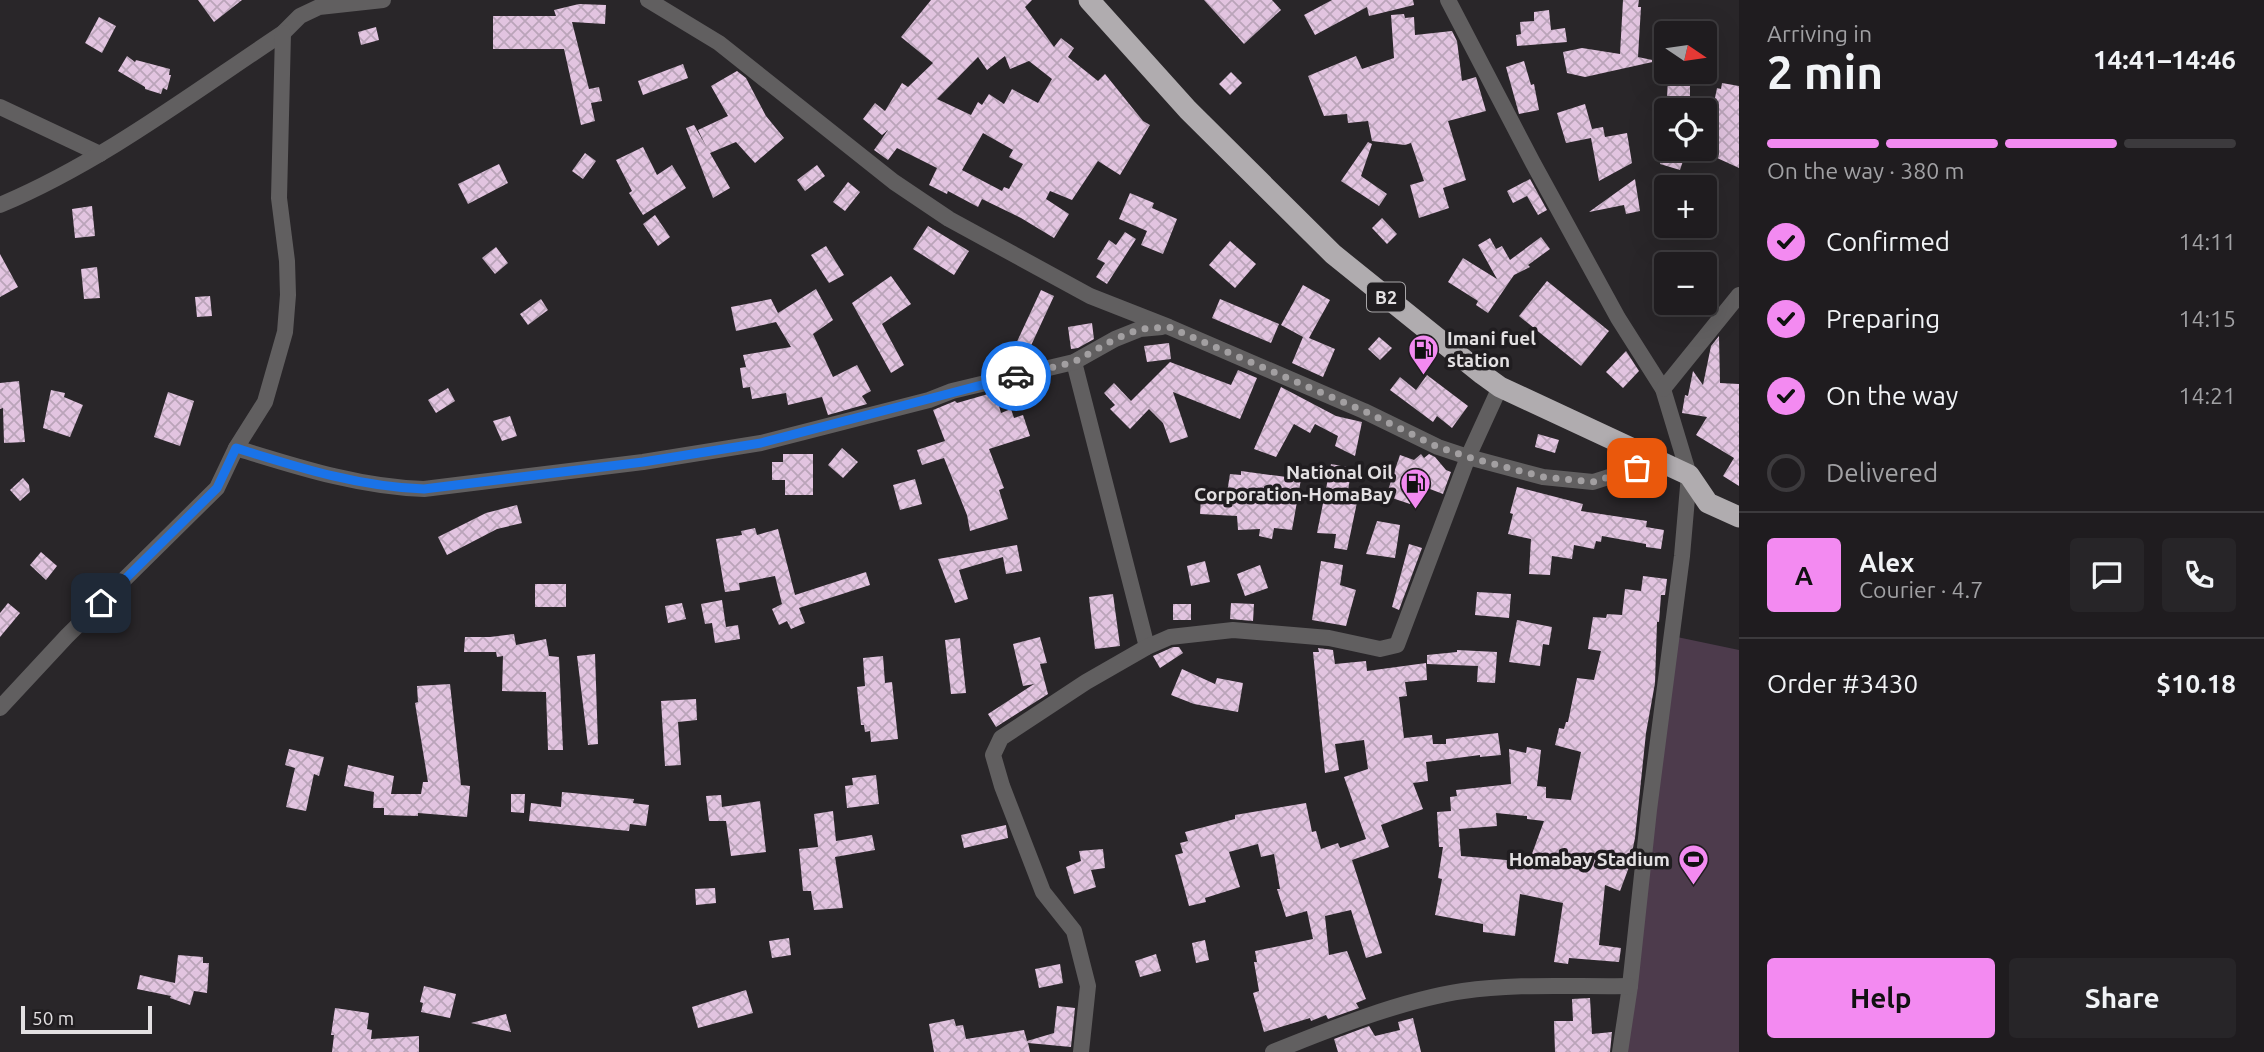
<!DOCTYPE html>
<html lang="en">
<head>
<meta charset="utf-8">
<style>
	:root { --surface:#1f1c1f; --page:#272528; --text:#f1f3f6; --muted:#a1a1a4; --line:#3c3a3d; --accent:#f38af1 }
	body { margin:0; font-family:Ubuntu,sans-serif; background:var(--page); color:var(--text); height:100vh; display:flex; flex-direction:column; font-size:26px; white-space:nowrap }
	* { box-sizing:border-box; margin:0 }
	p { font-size:23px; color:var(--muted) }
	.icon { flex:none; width:38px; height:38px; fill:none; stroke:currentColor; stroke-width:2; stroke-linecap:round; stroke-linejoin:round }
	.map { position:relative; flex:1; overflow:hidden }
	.drawer { display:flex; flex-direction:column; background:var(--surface); width:525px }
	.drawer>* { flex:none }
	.needle { width:46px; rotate:103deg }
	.tools { position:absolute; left:1654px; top:21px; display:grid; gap:14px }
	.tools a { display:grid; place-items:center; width:63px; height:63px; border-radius:7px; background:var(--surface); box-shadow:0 7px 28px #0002,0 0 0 2px var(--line); font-size:35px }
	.scale { position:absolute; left:21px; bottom:18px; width:131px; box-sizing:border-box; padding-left:7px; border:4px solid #e3e0e2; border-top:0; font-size:19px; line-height:24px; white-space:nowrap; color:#e3e0e2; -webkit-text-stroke:5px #201d20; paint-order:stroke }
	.pin { position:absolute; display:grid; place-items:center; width:60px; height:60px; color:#fff; margin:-30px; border-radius:14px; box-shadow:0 4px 10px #0006 }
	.courier { position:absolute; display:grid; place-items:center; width:70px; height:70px; margin:-35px; border:5px solid #1a73e8; border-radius:50%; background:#fff; color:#222; box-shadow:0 2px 9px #0007 }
	.headline em { font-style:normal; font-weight:600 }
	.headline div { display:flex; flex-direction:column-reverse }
	.headline { display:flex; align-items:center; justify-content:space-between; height:119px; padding:0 28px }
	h1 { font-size:46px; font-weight:600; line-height:52px }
	.bar { display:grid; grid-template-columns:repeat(4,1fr); gap:10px 7px; align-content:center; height:84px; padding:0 28px }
	.bar i { height:9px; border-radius:5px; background:var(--line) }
	.bar .active { background:var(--accent) }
	.bar p { grid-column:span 4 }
	.line { display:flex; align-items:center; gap:18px; padding:0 28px; border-top:2px solid var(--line) }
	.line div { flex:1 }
	.round { display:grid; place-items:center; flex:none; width:74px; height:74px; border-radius:7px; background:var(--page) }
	ol { padding:0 28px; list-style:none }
	li { display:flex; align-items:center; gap:21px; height:77px }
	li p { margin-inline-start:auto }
	li .icon { padding:7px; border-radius:50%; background:var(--accent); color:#111; stroke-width:4 }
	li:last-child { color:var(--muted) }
	li i { width:38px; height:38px; border:4px solid var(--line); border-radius:50% }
	.action { display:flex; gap:14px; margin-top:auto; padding:14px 28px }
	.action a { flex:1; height:80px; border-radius:7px; background:var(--accent); color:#111; font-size:28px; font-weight:600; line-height:80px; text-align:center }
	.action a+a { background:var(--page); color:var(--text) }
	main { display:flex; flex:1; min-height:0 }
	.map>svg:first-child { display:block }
	.pitch { fill:#4d3b4c }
	.building { fill:url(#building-cross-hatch); fill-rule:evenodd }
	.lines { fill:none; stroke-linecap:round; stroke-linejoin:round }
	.street { stroke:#615f60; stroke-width:16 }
	.highway { stroke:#b0acaf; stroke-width:21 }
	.done { stroke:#a29fa1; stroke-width:7; stroke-dasharray:0 12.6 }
	.route { stroke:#1a73e8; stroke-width:9 }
	.labels { text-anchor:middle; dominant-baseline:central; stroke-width:7; stroke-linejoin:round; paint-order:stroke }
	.shield { fill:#201d20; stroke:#a8a6a8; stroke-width:2 }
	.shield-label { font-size:18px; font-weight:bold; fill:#e3e0e2 }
	.poi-label { font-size:19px; font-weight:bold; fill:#e3e0e2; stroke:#201d20; text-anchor:end }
</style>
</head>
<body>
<main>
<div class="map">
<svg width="1739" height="1052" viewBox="0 0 1739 1052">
	<defs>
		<pattern id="building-cross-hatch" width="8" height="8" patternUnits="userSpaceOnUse" patternTransform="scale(1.75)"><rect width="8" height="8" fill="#e2c4e0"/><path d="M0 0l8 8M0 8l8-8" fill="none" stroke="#baa4b9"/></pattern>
	</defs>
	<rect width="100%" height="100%" fill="#292629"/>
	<path class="pitch" d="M1677 637 1739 650V1052H1624Z"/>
	<g class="building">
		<path d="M198 0H242L214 22Z"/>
		<path d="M931 0H1032L1025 7 1054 47 1061 38 1074 48 1068 57 1098 81 1105 74 1143 121 1150 125 1120 175 1098 161 1072 200 1050 191 1046 199 1069 214 1054 238 1021 218 982 199 978 207 948 191 947 194 929 185 937 168 897 148 888 160 874 150 888 130 882 135 863 119 875 103 885 111 902 83 908 87 933 63 901 37ZM1005 56 1010 69 1029 61 1052 79 1038 103 1012 89 1004 104 989 94 982 105 978 102 971 115 937 99 978 57 987 70ZM983 133 1013 150 1009 157 1023 164 1009 189 1004 187 1002 191 962 170Z"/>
		<path d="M1204 0H1272L1281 10 1244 44Z"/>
		<path d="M1332 0H1413L1414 5 1369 16 1367 7 1315 35 1304 15Z"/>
		<path d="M1623 0H1639L1638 7H1641L1638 57 1657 61 1585 77 1567 73 1563 52 1582 48 1620 54Z"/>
		<path d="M579 4 606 5 605 24 572 22 589 89 599 87 602 101 591 103 595 121 581 125 564 49H493V16H556L554 10Z"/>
		<path d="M1549 10 1551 30 1565 28 1567 42 1517 46 1516 35 1521 34 1520 22 1534 21V12Z"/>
		<path d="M1404 14 1405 18 1414 17 1415 35 1452 31 1457 41 1462 81 1476 77 1486 111 1448 121 1466 180 1443 188 1449 208 1419 218 1410 185 1424 181 1411 143 1405 145 1372 141 1368 121 1348 123 1347 114 1324 116 1308 76 1356 56 1362 69 1394 58 1391 15Z"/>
		<path d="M99 17 116 26 102 53 85 43Z"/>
		<path d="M376 27 379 40 361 45 358 32Z"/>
		<path d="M127 56 135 62 136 60 170 69 169 75H171L167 90 163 88 161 94 145 89V87L118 71Z"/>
		<path d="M1524 61 1531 85 1534 84 1539 110 1519 114 1506 67Z"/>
		<path d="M683 64 688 78 643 95 638 81Z"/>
		<path d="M737 71 746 78 766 116 784 138 755 163 736 142 710 153 730 188 713 198 686 128 694 125 706 146 698 130 728 116 711 86Z"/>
		<path d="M1231 72 1242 83 1230 95 1219 84Z"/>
		<path d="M1690 72V98H1667L1668 79Z"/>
		<path d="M1722 83 1739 86V168L1704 152 1717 88 1721 89Z"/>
		<path d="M1585 104 1592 129 1603 127 1605 137 1627 133 1632 163 1599 181 1591 138 1566 143 1557 113Z"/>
		<path d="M1368 142 1372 144 1361 176 1387 194 1379 206 1341 181Z"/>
		<path d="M643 147 657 175 672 165 686 188 643 215 629 193 632 191 616 160Z"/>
		<path d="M1664 149H1687L1680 170 1660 164Z"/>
		<path d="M585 153 596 161 583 179 572 171Z"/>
		<path d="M499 164 508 183 468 204 458 184Z"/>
		<path d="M817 165 825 176 805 191 797 180Z"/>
		<path d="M1530 179 1547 210 1538 215 1527 196 1513 203 1507 191Z"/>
		<path d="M1635 179 1640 211 1626 214 1624 205 1589 212Z"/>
		<path d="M848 182 860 192 845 211 833 202Z"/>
		<path d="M1130 193 1154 203 1152 208 1177 219 1163 254 1141 245 1147 231 1119 219Z"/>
		<path d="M92 206 95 236 75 238 72 209Z"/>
		<path d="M655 215 670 237 658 246 643 224Z"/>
		<path d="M1382 218 1397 234 1387 244 1372 228Z"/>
		<path d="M928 226 969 251 954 275 913 249Z"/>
		<path d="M1125 232 1136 239 1107 284 1096 277 1105 263 1097 259 1109 240 1116 245Z"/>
		<path d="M1541 237 1550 249 1528 265 1530 267 1514 275 1488 313 1476 305 1478 301 1448 282 1463 258 1497 279 1478 245 1490 238 1496 249 1502 246 1510 260Z"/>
		<path d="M1230 241 1256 264 1235 288 1209 265Z"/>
		<path d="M826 246 844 275 829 283 811 255Z"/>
		<path d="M496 247 508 263 495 274 482 258Z"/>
		<path d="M0 254 18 287 0 297Z"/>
		<path d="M97 267 100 298 84 299 81 269Z"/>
		<path d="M891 276 911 304 882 324 904 365 891 373 852 303Z"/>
		<rect x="1704" y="278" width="15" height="19"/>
		<path d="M1547 281 1609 331 1581 366 1519 316Z"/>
		<path d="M1303 285 1330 300 1309 338 1335 349 1323 377 1292 363 1303 337 1281 325Z"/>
		<path d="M816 289 833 320 813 334 833 377 857 365 871 391 862 396 867 404 828 415 822 397 788 405 786 393 752 399 750 387 743 388 740 368 746 367 743 355 791 347 776 322 736 331 731 307 771 299 778 313Z"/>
		<path d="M1041 290 1054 296 1028 352 1015 346Z"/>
		<path d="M210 296 212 316 197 317 195 297Z"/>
		<path d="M541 299 548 310 528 325 520 314Z"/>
		<path d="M1220 299 1279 324 1271 343 1212 318Z"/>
		<path d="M1092 323 1094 339 1078 348 1071 349 1068 327Z"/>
		<path d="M1719 336 1720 383 1739 384V486L1723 476 1734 458 1696 435 1707 417 1682 413 1685 395 1688 396 1693 371 1703 385 1711 346Z"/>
		<path d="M1379 337 1392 348 1380 360 1368 349Z"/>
		<path d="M1169 343 1171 359 1147 362 1144 346Z"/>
		<path d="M1626 351 1639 371 1623 388 1606 372Z"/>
		<path d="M1170 362 1231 385 1238 370 1257 378 1240 419 1173 392 1188 437 1170 443 1163 423 1149 409 1130 429 1110 409 1115 405 1104 393 1114 383 1131 401Z"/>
		<path d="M1427 375 1468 406 1452 428 1437 416 1433 422 1390 390 1400 377 1416 390Z"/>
		<path d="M19 381 25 442 4 443 3 408 0 409V383Z"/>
		<path d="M1281 387 1336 416 1362 422 1355 456 1335 446 1338 436 1315 424 1310 433 1294 424 1276 457 1254 449Z"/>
		<path d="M448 388 455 401 436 413 428 400Z"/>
		<path d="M51 390 65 393 64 397 83 405 70 437 43 428Z"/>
		<path d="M168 392 194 401 180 446 154 437Z"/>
		<path d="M995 392 1001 413 1011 409 1014 418 1023 415 1030 436 989 449 1004 488 999 490 1008 519 970 531 967 515 944 458 922 465 917 450 945 441 933 410 955 401 957 403Z"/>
		<path d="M510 416 517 436 502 441 493 421Z"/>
		<path d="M1538 434 1559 440 1555 453 1535 447Z"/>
		<path d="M842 448 858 462 843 478 828 465Z"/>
		<path d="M783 454H813V495H785V480H772V462H783Z"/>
		<path d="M1421 454 1424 458 1429 454 1435 457 1446 470 1451 472 1443 494 1417 484 1410 504 1386 496 1400 455 1414 460Z"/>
		<path d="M1331 464 1352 468 1348 490 1359 493 1347 550 1334 548 1336 534 1317 533Z"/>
		<path d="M1241 471 1301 479 1292 530 1274 528 1272 539 1259 536 1260 529 1238 530 1237 516 1200 514 1201 498 1226 499 1230 474 1241 475Z"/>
		<path d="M23 478 29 485 30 492 20 501 10 490Z"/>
		<path d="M915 479 922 504 900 510 893 485Z"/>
		<path d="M1517 487 1583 504 1581 511 1647 521 1646 527 1664 530 1661 549 1646 547V544L1602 536 1601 542 1596 541 1594 549 1574 545 1572 559 1552 556 1550 575 1529 574 1531 539 1508 534 1513 514 1510 513Z"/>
		<path d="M517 505 522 523 497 529 447 555 438 537 486 513Z"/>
		<path d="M1377 521 1400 525 1395 558 1366 554Z"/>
		<path d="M755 528 757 535 778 529 795 595 866 572 870 585 799 608 805 623 791 629 787 621 779 625 772 609 782 604 775 576 739 583 740 590 725 592 716 539 742 535 741 531Z"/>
		<path d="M1409 544 1422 548 1399 610 1392 607Z"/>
		<path d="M1017 545 1022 571 1006 574 1003 557 959 570 968 599 955 603 938 559Z"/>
		<path d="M41 552 57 566 46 580 30 565Z"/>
		<path d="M1205 561 1210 582 1191 586 1187 566Z"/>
		<path d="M1321 561 1343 565 1340 585 1356 590 1346 626 1312 620Z"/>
		<path d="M1260 565 1268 588 1245 596 1237 574Z"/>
		<path d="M1643 576 1667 579 1665 595H1661L1659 622H1657L1655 683 1646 733 1635 838 1629 867 1620 891 1605 885 1599 945 1621 948 1619 962 1569 958 1568 964 1554 962 1563 903 1520 894 1515 936 1483 932V924L1435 915 1442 879 1438 878 1443 847H1439L1437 812 1451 811 1450 797 1457 796 1456 790 1511 784 1509 749 1526 753 1527 747 1541 750 1537 786 1546 787V798L1571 800 1581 752 1555 745 1559 728 1564 729 1566 722H1568L1577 678 1594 680 1601 651 1588 649 1593 617 1606 618 1607 614 1622 615 1625 589 1641 591ZM1496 813 1527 816V819L1544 821 1529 862 1461 856 1459 829 1497 826Z"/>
		<rect x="535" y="584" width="31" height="23"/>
		<path d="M1477 592 1511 594 1509 618 1475 615Z"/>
		<path d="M1113 594 1120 646 1095 649 1089 597Z"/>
		<path d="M722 600 726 627 738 625 740 639 715 643 712 623 705 624 701 604Z"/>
		<path d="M8 603 20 613 0 637V613Z"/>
		<path d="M682 603 686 619 668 623 665 606Z"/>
		<path d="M1231 603 1254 604 1253 621 1230 619Z"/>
		<rect x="1173" y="604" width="18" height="16"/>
		<path d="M1517 620 1552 627 1549 645 1543 644 1540 666 1509 662Z"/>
		<path d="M514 634 516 645 546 639 549 656 559 657 563 750H548L546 692 502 691 503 656 497 657 496 652H464L465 637H490Z"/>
		<path d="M1040 637 1047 663 1040 664 1048 694 996 727 988 714 1034 684 1023 686 1013 644Z"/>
		<path d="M960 638 966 693 951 694 945 640Z"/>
		<path d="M1173 647H1179L1183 653 1160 668 1153 656Z"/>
		<path d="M1318 648 1333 650 1335 664 1366 661 1367 671 1426 663 1427 680 1405 682 1407 696 1399 697 1404 738 1432 735 1433 744H1446V739L1498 733 1501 755 1480 757V755L1426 762 1428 781 1413 783 1423 809 1381 825 1389 847 1352 860 1382 953 1366 958 1351 910 1325 916 1329 955 1347 951 1366 999 1356 1003 1359 1008 1328 1019 1326 1015 1311 1021 1310 1018 1264 1032 1253 993 1259 991 1254 962H1257L1255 951 1313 939 1307 911 1286 917 1277 889H1280L1274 854 1261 857 1258 844 1229 852 1240 887 1205 898 1206 902 1189 906 1175 855 1183 853 1180 843 1188 841 1185 832 1235 819V815L1306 803 1312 832 1316 831 1321 849 1338 843 1340 848 1366 839 1344 777 1368 769 1364 740 1335 744 1339 770 1325 773 1313 652H1319Z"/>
		<path d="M1457 650 1497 652 1495 683 1477 682 1478 666 1427 664V655L1457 652Z"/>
		<path d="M595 654 598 744 588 745 577 656Z"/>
		<path d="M883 656 885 683 892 682 898 739 871 742 870 731 865 732 864 725H861L857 687 865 686 863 658Z"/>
		<path d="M1182 669 1215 684 1217 678 1243 683 1238 712 1194 704 1171 695Z"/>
		<path d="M450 684 461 785 470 786 467 817 418 813V816L384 815V808H373L374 792 344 786 348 765 394 776 391 794H421L423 782H428L415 703 418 702 417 686Z"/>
		<path d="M696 699 697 720 678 722 681 765 665 766 661 701Z"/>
		<path d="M289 749 324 757 319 776 314 774 306 811 286 807 295 768 285 765Z"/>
		<path d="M876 775 879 804 847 808 845 786 853 785 852 778Z"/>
		<path d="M562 792 634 799 633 803 649 805 646 826 630 824 629 831 529 821 531 803 561 807Z"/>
		<path d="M511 794H525L524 813 511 812Z"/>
		<path d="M721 795 722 807 760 801 766 852 731 856 726 821H709L706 796Z"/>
		<path d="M833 811 836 841 872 835 875 850 835 857 843 908 814 910 811 891H803L799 849 818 847 814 814Z"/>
		<path d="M1006 825 1008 838 964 848 961 835Z"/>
		<path d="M1103 849 1105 868 1091 870 1096 887 1074 894 1066 867 1081 861 1079 851Z"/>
		<path d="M715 888 716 903 696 905 695 889Z"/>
		<path d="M789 938 791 955 772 958 769 941Z"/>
		<path d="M1205 940 1209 960 1196 963 1192 943Z"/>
		<path d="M1156 954 1161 971 1140 977 1135 961Z"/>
		<path d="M178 955 203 957V963H209L207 993 194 991 190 1005 170 998 171 996 137 989 140 975 175 983Z"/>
		<path d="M1060 964 1063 983 1039 988 1035 969Z"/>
		<path d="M424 986 456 994 450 1018 421 1012 423 1003 420 1002Z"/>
		<path d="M746 990 753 1013 698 1028 692 1007Z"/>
		<path d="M1590 998 1592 1034 1612 1032 1610 1052H1555L1554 1021H1573L1572 999Z"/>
		<path d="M1057 1006 1075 1008 1071 1047 1028 1043 1030 1052H934L929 1024 954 1019 956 1026 963 1025 966 1039 1024 1030 1027 1041 1054 1033Z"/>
		<path d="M335 1008 369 1013 367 1029 372 1030 371 1039 419 1036V1052H332L334 1035H331Z"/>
		<path d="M506 1014 511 1032 471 1023Z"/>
		<path d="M1413 1018 1421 1052H1338L1334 1039 1369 1026 1375 1036 1400 1030 1398 1022Z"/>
	</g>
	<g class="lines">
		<g class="street">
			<path d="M648 0 719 43 894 182 949 219 1090 296 1169 327 1364 411 1438 447 1468 457 1543 477 1593 482 1659 461"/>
			<path d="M1448 0 1533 163 1618 318 1663 389 1689 475 1682 556 1649 810 1630 986 1620 1052"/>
			<path d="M0 107 100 154"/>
			<path d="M0 205C102 162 191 94 283 33L300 16 319 7 383 0"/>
			<path d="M1074 362 1147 647"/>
			<path d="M1663 389 1739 295"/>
			<path d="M236 448C298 467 359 487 424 489L643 462 761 443 929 400 952 391 1074 362 1115 339 1140 329 1162 327"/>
			<path d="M0 708 67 636 217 488 236 448 265 402 285 332 288 295 287 261 279 198 283 33"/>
			<path d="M1081 1052 1088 986 1074 931 1043 892 1002 786 993 755 1001 738 1086 682 1147 647 1170 637 1233 630 1329 638 1380 649 1397 645 1468 457 1500 387"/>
			<path d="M1273 1052C1330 1029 1402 1000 1463 991 1517 983 1575 987 1630 986"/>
		</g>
		<path class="highway" d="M1089 0 1188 110 1333 254 1482 374 1500 387 1689 475 1708 503 1739 517"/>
	</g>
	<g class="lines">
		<path class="done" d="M1016 376 1074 362 1115 339 1140 329 1169 327 1364 411 1438 447 1468 457 1543 477 1593 482 1637 468"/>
		<path class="route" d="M101 603 217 488 236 448C297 467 359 487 424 489L643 462 761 443 1016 376"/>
	</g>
	<defs>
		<symbol id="fuel-pin" viewBox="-11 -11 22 30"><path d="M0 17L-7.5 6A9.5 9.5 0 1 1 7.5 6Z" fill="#f38af1" stroke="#201d20"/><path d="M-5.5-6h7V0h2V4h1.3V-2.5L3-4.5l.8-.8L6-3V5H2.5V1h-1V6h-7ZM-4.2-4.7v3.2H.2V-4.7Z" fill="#111"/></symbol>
		<symbol id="stadium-pin" viewBox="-11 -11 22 30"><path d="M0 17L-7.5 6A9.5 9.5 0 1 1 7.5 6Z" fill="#f38af1" stroke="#201d20"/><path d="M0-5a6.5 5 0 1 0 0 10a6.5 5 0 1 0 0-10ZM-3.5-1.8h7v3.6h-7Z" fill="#111"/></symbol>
	</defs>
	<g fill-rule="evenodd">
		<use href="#fuel-pin" x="1406" y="332" width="35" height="47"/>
		<use href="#fuel-pin" x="1398" y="466" width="35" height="47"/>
		<use href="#stadium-pin" x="1676" y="842" width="35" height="47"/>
	</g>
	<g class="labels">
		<rect class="shield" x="1367" y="282.5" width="38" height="29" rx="5"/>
		<g class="shield-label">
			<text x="1386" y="297">B2</text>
		</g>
		<g class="poi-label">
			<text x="1447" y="338" text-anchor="start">Imani fuel<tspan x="1447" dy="22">station</tspan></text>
			<text x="1393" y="472">National Oil<tspan x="1393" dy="22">Corporation-HomaBay</tspan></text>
			<text x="1670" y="859">Homabay Stadium</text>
		</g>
	</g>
</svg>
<div class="tools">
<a><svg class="needle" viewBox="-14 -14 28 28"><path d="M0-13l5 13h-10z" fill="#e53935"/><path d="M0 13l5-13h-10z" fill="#a1a1a4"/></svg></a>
<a><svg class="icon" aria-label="locate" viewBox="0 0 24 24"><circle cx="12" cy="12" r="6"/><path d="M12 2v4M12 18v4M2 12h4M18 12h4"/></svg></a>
<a>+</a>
<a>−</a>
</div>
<div class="scale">50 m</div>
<div class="pin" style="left:1637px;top:468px;background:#ea580c"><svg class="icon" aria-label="bag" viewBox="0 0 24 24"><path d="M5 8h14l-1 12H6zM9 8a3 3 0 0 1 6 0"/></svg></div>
<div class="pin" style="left:101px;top:603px;background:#1f2937"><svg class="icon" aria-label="home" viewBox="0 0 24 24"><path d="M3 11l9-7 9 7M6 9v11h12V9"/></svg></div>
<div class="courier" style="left:1016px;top:376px"><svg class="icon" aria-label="car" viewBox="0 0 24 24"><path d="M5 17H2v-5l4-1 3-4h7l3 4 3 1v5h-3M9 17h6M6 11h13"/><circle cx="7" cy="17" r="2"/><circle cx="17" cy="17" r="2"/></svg></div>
</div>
<section class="drawer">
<div class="headline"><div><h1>2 min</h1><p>Arriving in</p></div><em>14:41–14:46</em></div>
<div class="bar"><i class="active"></i><i class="active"></i><i class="active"></i><i></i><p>On the way · 380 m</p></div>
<ol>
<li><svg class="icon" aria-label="check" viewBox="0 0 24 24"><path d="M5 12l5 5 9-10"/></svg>Confirmed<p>14:11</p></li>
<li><svg class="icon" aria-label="check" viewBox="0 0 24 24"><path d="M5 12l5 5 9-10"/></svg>Preparing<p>14:15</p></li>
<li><svg class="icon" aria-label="check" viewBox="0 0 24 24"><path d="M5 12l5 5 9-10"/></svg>On the way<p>14:21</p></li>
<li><i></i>Delivered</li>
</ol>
<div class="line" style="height:126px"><b class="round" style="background:var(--accent);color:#111">A</b><div><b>Alex</b><p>Courier · 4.7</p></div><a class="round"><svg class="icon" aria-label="chat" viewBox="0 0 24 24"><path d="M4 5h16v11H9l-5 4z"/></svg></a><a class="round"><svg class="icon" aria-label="phone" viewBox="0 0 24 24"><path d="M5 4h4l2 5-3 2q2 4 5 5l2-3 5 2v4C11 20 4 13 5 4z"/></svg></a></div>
<div class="line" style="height:91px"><div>Order #3430</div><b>$10.18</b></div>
<div class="action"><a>Help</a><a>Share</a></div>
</section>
</main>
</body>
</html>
